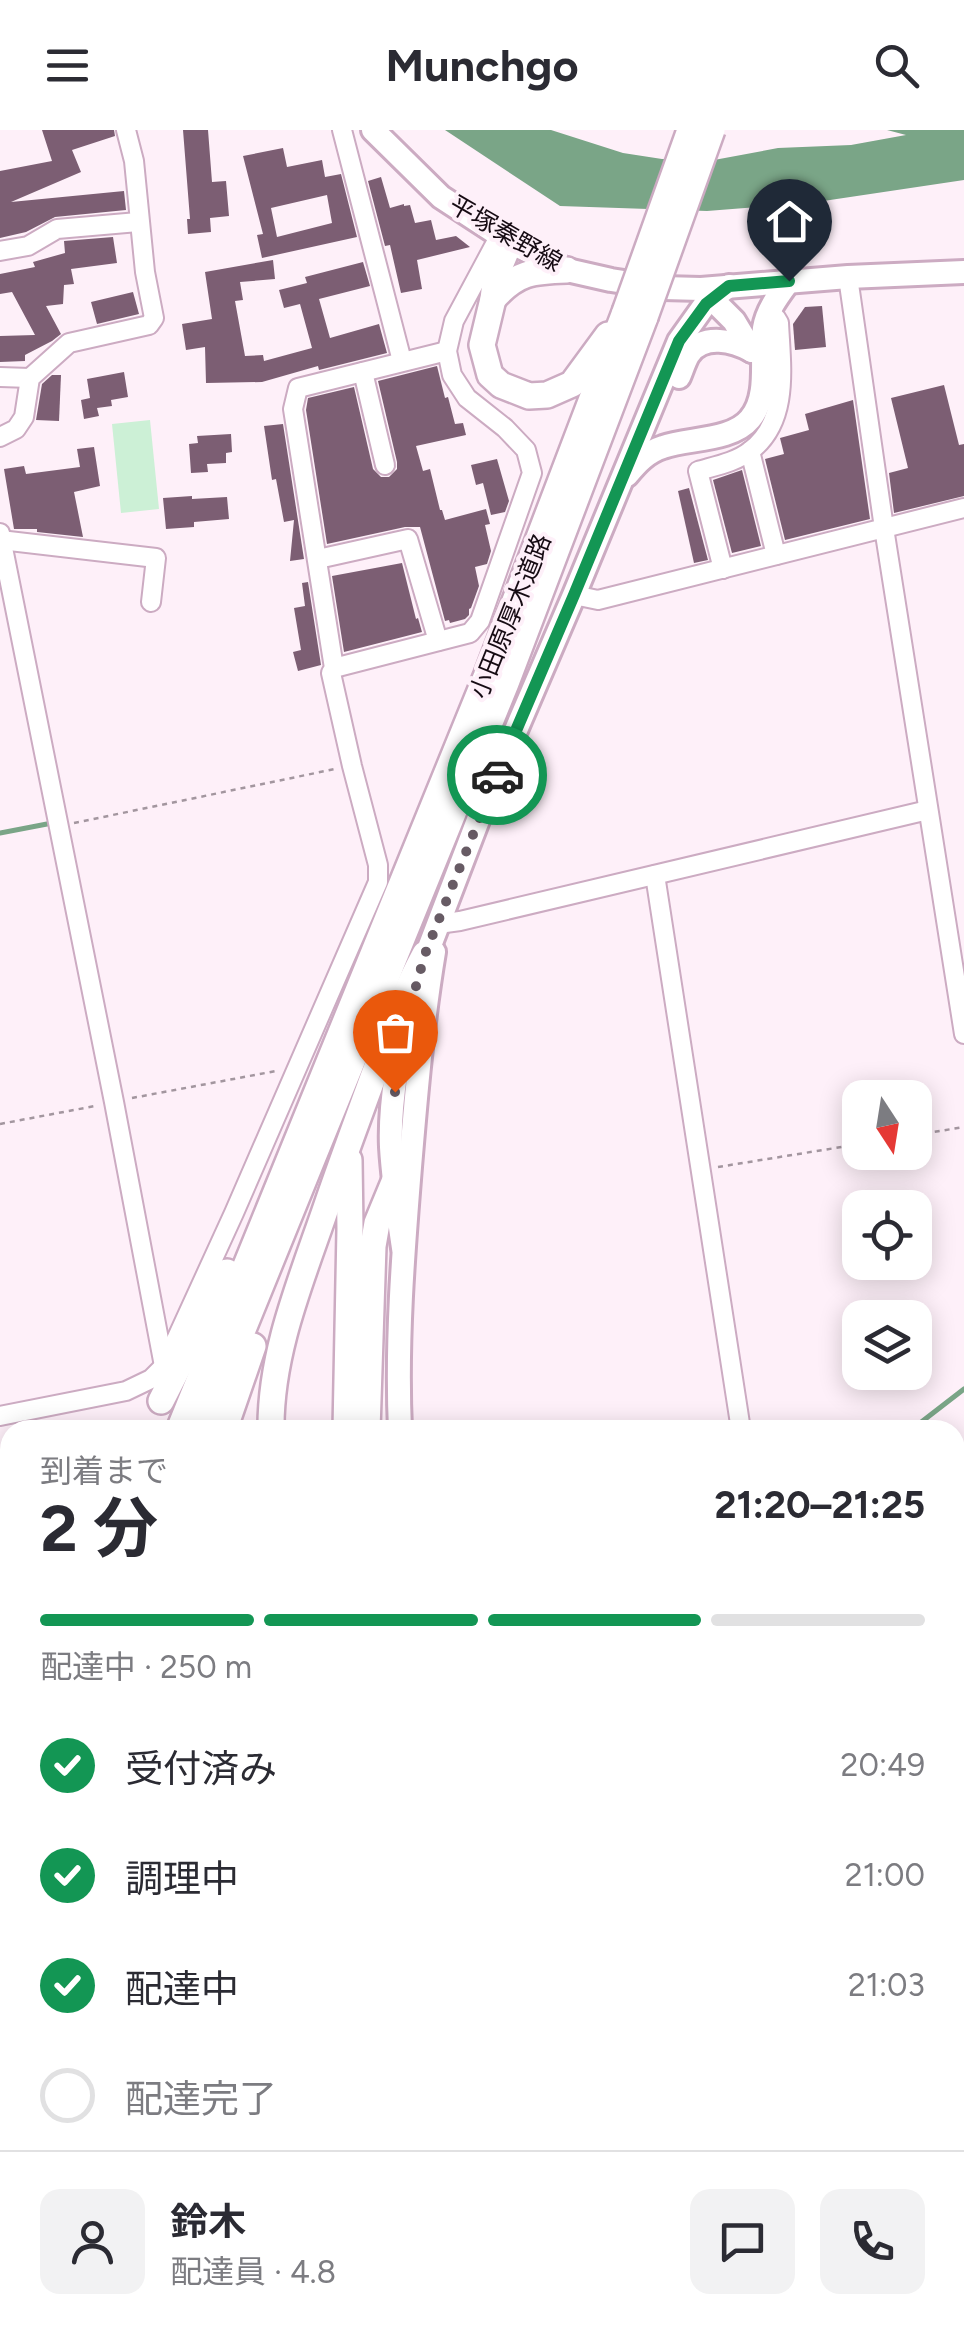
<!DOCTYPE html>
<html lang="ja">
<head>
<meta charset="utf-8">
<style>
	:root { --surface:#fff; --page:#f2f2f3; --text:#2b2b33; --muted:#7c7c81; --line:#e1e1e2; --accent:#139654 }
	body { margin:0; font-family:Figtree,"Noto Sans JP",sans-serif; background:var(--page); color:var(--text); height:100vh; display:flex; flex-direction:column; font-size:38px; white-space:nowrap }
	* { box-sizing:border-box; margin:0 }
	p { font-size:32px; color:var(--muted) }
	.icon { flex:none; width:55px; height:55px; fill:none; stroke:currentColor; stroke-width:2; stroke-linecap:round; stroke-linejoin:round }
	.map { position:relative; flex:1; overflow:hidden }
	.details { position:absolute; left:0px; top:1290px; width:965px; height:932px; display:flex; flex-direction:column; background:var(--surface); border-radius:30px 30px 0 0; box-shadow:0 5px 25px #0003 }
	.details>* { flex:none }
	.needle { width:65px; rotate:168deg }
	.buttons { position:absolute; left:842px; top:950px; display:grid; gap:20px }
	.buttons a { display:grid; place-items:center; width:90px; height:90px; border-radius:20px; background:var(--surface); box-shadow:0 5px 25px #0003; font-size:50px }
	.pin { position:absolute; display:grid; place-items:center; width:85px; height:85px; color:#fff; margin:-102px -42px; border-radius:50% 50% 50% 0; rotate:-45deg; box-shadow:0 0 10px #0007 }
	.pin .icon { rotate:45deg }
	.courier { position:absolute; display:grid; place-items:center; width:100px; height:100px; margin:-50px; border:8px solid #139654; border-radius:50%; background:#fff; color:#222; box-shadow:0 2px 12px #0007 }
	.head em { font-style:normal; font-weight:700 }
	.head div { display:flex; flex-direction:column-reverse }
	.head { display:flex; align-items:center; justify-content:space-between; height:170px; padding:0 40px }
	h1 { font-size:65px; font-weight:700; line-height:75px }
	.bar { display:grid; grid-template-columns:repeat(4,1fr); gap:15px 10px; align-content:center; height:120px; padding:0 40px }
	.bar i { height:12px; border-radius:8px; background:var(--line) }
	.bar .active { background:var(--accent) }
	.bar p { grid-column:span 4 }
	.line { display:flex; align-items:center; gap:25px; padding:0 40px; border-top:2px solid var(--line) }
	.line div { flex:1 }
	.round { display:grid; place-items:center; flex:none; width:105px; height:105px; border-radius:20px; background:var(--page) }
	ol { padding:0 40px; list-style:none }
	li { display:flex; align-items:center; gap:30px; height:110px }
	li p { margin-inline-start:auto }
	li .icon { padding:10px; border-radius:50%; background:var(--accent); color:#fff; stroke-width:4 }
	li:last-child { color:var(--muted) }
	li i { width:55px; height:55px; border:5px solid var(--line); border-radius:50% }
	header { display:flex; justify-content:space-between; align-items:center; height:130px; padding:0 40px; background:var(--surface); font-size:45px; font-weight:700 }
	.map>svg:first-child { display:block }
	.green { fill:#ccf0d6 }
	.water { fill:#7aa587 }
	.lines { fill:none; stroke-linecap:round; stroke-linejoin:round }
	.stream { stroke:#7aa587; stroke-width:5 }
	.building { fill:#7c5e73; fill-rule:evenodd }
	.minor-casing { stroke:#ccabc2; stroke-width:22 }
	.major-casing { stroke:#ccabc2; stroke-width:28 }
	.highway-casing { stroke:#ccabc2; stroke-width:30 }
	.path { stroke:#a3969f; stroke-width:2.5; stroke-dasharray:5 5; stroke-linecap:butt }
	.minor { stroke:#fff; stroke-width:18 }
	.major { stroke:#fff; stroke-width:22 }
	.highway { stroke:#fff; stroke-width:25 }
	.highway-bridge-casing { stroke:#ccabc2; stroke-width:30; stroke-linecap:butt }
	.highway-bridge { stroke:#fff; stroke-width:25 }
	.done { stroke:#675b64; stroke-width:10; stroke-dasharray:0 18 }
	.route { stroke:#139654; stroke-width:12 }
	.labels { text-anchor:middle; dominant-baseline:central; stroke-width:8; stroke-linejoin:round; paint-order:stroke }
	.street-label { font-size:25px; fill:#160b13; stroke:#fef0f9 }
</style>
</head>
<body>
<header><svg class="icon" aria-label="menu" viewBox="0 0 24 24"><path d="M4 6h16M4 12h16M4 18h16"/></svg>Munchgo<svg class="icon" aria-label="search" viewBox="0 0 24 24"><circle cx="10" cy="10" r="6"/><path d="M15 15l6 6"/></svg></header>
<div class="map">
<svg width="964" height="2222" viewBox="0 0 964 2222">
	<rect width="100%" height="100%" fill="#fef0f9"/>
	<path class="green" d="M150 290 159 379 121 383 112 294Z"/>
	<path class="water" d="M445 0H551L623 23 662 29 714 30 778 18 851 15 906 5 887 0H964V50L810 73 707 81 560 76Z"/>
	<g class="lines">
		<g class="stream">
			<path d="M0 703 47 694"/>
			<path d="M911 1300 964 1259"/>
		</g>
	</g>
	<g class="building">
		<path d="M42 0H114L115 6 72 20 81 42 11 72 124 61 126 80 55 87 26 102 0 108V41L52 31Z"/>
		<path d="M183 0H208L212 52 226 51 229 86 210 88 211 102 188 104 187 89H190Z"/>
		<path d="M283 18 287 37 322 30 325 47 341 44 357 107 262 128 257 105 263 104 243 26ZM327 65 332 93 277 107 271 78Z"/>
		<path d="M381 47 390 78 404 74V76L410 75 415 93 431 90 436 110 456 106 470 117 417 130 422 159 401 163 390 115 385 116 368 51Z"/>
		<path d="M113 107 117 133 71 139 74 154 64 155 63 174 46 176 61 204 52 211 25 225V231L0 232V206L35 205 12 162 0 164V144L35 137 33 132 65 123 64 111Z"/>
		<path d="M273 130 275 149 240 152 243 170 235 171 245 226 263 225 264 231 312 218 300 174 284 178 279 160 307 153 305 147 363 132 370 156 319 169 330 208 379 194 387 223 319 240 318 236 262 252 206 253 205 217 186 220 182 194 212 189 205 142Z"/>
		<path d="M133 162 139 184 97 194 91 172Z"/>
		<path d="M822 176 826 217 795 220 793 194 805 177Z"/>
		<path d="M437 236 445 268 448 267 455 294 463 293 466 305 416 316 423 341 430 339 440 380H442L445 390 486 379 490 394 485 395 491 421 487 434 475 437 479 456 471 478 469 479V485L465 489 450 493 449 490 445 491 420 397H405L327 414 306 280 308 268 354 257 373 339 381 347H389L397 339V332L378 251Z"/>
		<path d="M124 242 128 267 111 270 112 276 97 278 99 286 84 289 81 270 90 268 87 249Z"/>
		<path d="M52 245H61L59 291 36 290 42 254Z"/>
		<path d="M944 255 959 315 964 314V366L894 383 889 343 908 338 891 268Z"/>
		<path d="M853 270 870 389 785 410 765 329 784 324 780 308 809 300 805 284Z"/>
		<path d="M283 294 304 429 290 431 294 390 284 392 276 349 272 350 264 296Z"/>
		<path d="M231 304 232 322 226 323V333L207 334 208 342 191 343 189 314 198 313 197 306Z"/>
		<path d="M94 317 100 356 74 362 83 407 37 402V399H14L4 339 24 336 26 344 80 337 77 319Z"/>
		<path d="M497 329 509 371 505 382 491 385 483 353 476 355 471 335Z"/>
		<path d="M742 340 761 416 732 423 713 350Z"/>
		<path d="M689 358 708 430 694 433 678 361Z"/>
		<path d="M192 366V369L227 367 229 389 194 392V397L166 399 163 368Z"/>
		<path d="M402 433 416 489 418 488 422 502 344 522 332 446Z"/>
		<path d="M308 452 321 535 298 541 293 522 301 520 294 478 305 476 302 453Z"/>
	</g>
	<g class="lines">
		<defs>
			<g id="minor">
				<path d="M342 0 402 231"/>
				<path d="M0 121 28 116 57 99 138 92"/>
				<path d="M848 147 884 398 964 904"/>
				<path d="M363 242 385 335"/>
				<path d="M0 247 30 248"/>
				<path d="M0 307 16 299 24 287 30 248 69 213 149 195 154 188 145 142 134 31 126 0"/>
				<path d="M750 321 776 425"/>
				<path d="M0 403 114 972 164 1236"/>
				<path d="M0 410 156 428 151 472"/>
				<path d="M318 429 408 409 438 511"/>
				<path d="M723 439 698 341C715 336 736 332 750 321 790 291 781 236 779 193L776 188 767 186"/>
				<path d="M574 465 598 470 964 378"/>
				<path d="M334 538 470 503 480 491 532 343 526 320 505 298 467 268 452 245 447 221 454 191 500 105"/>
				<path d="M655 745 741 1300"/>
				<path d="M438 794 460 791 928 680"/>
				<path d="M0 1286 126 1261 151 1249 164 1236 234 1083 378 752V735L352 636 331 543 334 538 293 279 298 258 447 221"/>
				<path d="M2 1892 10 1922"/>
				<path d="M0 1948 10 1925"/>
				<path d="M955 2137 964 2138"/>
				<path d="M0 2157H10"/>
				<path d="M358 2212 360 2222"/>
				<path d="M800 2222 819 2212"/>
			</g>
			<g id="major">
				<path d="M373 0 441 67 510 112 567 140 611 150 663 158 701 159 848 147 964 142"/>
				<path d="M704 161 734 191 752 221"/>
				<path d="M679 247C682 240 685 230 689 224 704 203 734 211 752 221"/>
				<path d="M627 345C637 333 647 322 663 317 688 308 732 311 750 289 770 266 760 226 764 198 767 180 778 166 789 151"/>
				<path d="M421 839 483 677 574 465 679 211 706 173 729 156"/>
				<path d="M403 1118C398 1084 393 1051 391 1017 389 973 400 912 412 869"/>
				<path d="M400 1300C396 1213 403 1124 410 1037 416 965 422 894 434 822"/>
				<path d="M0 1897 10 1874"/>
			</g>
			<g id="highway">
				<path d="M510 112 496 145 493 169 482 215 490 245 501 255 529 266 547 265 572 254 608 205"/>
				<path d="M493 169C517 142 533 141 567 140"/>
				<path d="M161 1271 227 1142"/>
				<path d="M179 1300 486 547 625 182"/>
				<path d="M202 1300 506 553 645 187"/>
				<path d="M224 1300 253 1216"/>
				<path d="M271 1300C270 1221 303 1146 328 1072 342 1031 357 991 372 950 389 905 401 868 425 824"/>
				<path d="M346 1300 350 1099 349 1030"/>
				<path d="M367 1300 373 1116 377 1093 394 1052"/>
				<path d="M0 1595 4 1590"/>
				<path d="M0 1648 10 1641"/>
				<path d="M0 1737 10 1713"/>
				<path d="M0 1793 10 1769"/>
				<path d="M0 1841 10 1821"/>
			</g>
		</defs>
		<use href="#minor" class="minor-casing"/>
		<use href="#major" class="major-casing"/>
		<use href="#highway" class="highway-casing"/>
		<g class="path">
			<path d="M74 693 335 639"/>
			<path d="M132 968 276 941"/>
			<path d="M0 994 95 976"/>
			<path d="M915 1005 964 997"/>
			<path d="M718 1037 860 1014"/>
			<path d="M955 1583 964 1581"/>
			<path d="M66 2212 68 2222"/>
			<path d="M904 2212 905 2222"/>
		</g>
		<use href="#minor" class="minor"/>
		<use href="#major" class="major"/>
		<use href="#highway" class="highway"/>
		<defs>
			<g id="highway-bridge">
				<path d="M625 182 690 0"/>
				<path d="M645 187 712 0"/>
			</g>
		</defs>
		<use href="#highway-bridge" class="highway-bridge-casing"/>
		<use href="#highway-bridge" class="highway-bridge"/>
	</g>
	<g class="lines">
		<path class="done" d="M395 962 406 892 425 824 497 645"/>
		<path class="route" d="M497 645 574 465 679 211 706 174 729 156 789 151"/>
	</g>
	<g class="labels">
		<g class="street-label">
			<text transform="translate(506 103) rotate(30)">平塚秦野線</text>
			<text transform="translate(510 486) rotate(-68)">小田原厚木道路</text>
		</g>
	</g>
</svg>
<div class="buttons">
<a><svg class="needle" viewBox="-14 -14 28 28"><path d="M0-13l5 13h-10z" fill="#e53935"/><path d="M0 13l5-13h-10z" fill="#7c7c81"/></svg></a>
<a><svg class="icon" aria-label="locate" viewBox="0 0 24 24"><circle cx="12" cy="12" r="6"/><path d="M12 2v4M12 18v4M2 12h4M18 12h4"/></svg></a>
<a><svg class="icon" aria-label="layers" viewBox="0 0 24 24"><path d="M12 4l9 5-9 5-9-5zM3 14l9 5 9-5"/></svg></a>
</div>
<div class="pin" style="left:395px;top:962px;background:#ea580c"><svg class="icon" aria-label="bag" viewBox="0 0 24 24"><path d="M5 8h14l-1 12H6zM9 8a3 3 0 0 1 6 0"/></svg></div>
<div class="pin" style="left:789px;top:151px;background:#1f2937"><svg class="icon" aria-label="home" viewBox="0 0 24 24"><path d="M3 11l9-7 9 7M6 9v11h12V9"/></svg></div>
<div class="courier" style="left:497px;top:645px"><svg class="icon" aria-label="car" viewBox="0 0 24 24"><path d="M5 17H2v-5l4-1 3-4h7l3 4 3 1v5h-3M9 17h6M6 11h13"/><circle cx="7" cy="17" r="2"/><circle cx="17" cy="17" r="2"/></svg></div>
<section class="details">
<div class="head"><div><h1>2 分</h1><p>到着まで</p></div><em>21:20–21:25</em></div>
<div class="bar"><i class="active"></i><i class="active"></i><i class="active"></i><i></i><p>配達中 · 250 m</p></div>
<ol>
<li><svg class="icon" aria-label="check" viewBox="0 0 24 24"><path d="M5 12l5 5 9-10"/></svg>受付済み<p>20:49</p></li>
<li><svg class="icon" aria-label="check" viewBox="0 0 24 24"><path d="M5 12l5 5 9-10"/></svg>調理中<p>21:00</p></li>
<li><svg class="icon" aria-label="check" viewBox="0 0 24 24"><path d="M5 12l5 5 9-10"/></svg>配達中<p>21:03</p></li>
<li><i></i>配達完了</li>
</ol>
<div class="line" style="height:180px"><a class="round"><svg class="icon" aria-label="person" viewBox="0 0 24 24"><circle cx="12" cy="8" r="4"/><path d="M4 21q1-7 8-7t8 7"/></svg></a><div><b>鈴木</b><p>配達員 · 4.8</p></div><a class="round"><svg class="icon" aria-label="chat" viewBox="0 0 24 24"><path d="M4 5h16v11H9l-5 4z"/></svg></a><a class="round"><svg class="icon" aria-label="phone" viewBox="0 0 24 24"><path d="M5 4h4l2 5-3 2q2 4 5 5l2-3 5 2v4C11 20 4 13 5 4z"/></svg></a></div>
</section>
</div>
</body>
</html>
